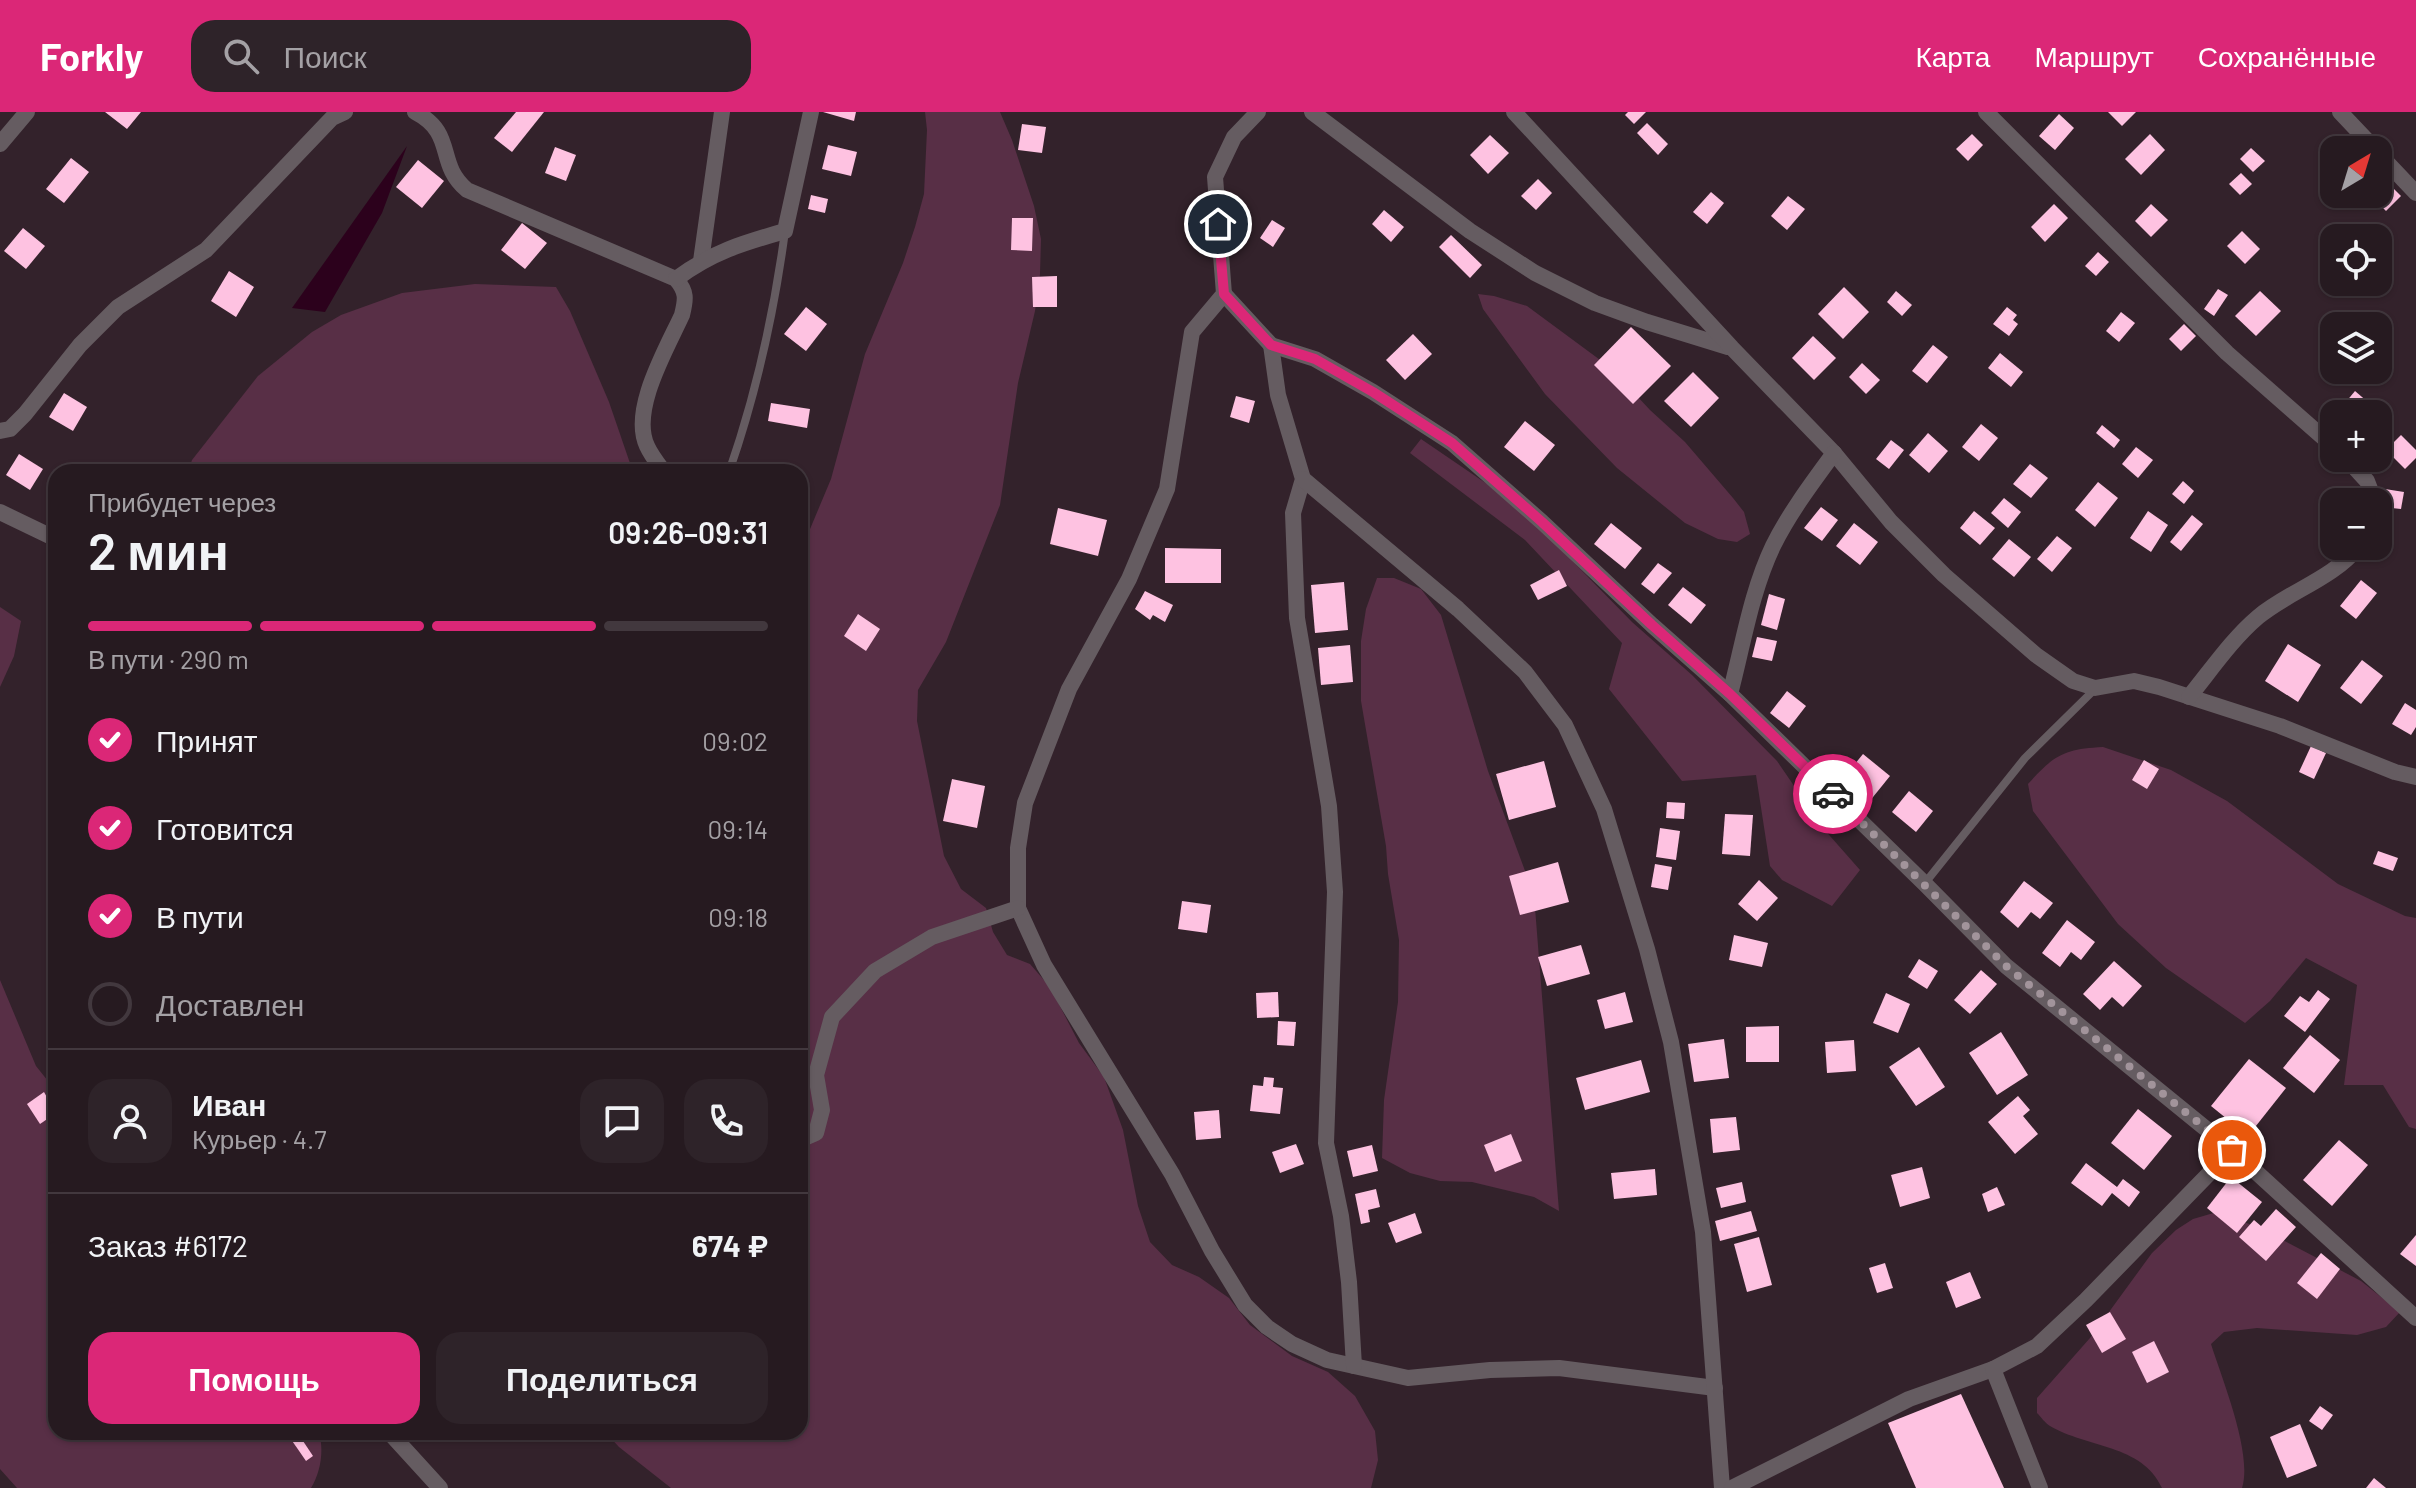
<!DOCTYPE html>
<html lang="ru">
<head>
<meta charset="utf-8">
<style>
	:root { --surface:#261a20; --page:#2e2329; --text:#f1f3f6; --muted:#a4a1a5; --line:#42383e; --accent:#db2777 }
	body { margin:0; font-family:Barlow,sans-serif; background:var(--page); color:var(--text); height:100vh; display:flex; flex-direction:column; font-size:30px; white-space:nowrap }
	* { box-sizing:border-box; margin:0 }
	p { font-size:26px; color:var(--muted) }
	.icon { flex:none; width:44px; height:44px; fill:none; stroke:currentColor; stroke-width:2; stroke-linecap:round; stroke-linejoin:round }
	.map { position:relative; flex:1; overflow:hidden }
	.drawer { position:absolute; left:48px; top:352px; width:760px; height:976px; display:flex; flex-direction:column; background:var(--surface); border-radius:24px; box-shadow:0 2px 6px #0004,0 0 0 2px var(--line) }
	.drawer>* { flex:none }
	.needle { width:52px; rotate:38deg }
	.tools { position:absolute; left:2320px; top:24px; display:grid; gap:16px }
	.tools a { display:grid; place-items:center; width:72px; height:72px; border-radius:16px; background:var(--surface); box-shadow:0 2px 6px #0004,0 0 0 2px var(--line); font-size:40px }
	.pin { position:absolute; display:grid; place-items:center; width:68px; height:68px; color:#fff; margin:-34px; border:4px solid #fff; border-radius:50%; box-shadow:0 2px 8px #0007 }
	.courier { position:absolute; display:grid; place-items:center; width:80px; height:80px; margin:-40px; border:6px solid #db2777; border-radius:50%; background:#fff; color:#222; box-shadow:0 2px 10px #0007 }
	.head em { font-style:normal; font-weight:600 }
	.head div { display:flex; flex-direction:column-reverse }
	.head { display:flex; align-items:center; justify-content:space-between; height:136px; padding:0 40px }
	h1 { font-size:52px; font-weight:600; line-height:60px }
	.bar { display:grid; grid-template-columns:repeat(4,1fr); gap:12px 8px; align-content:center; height:96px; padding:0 40px }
	.bar i { height:10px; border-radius:6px; background:var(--line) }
	.bar .active { background:var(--accent) }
	.bar p { grid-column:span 4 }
	.line { display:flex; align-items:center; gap:20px; padding:0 40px; border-top:2px solid var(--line) }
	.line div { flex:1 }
	.round { display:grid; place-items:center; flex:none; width:84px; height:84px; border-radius:24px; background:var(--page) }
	ol { padding:0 40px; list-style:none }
	li { display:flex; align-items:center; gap:24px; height:88px }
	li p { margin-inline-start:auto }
	li .icon { padding:8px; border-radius:50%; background:var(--accent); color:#fff; stroke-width:4 }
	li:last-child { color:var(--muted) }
	li i { width:44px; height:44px; border:4px solid var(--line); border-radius:50% }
	.cta { display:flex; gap:16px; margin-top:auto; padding:16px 40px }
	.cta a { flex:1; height:92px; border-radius:24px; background:var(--accent); color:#fff; font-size:32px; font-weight:600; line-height:92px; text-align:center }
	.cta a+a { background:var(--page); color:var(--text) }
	header { display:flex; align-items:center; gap:48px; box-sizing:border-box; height:112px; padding:0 40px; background:var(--accent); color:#fff }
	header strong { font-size:38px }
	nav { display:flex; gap:44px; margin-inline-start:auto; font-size:28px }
	.search { width:560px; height:72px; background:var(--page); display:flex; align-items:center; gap:20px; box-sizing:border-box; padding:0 28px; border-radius:24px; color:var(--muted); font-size:30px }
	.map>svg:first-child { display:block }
	.green { fill:#582f46 }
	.water { fill:#2c011c }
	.building { fill:#fec2e1 }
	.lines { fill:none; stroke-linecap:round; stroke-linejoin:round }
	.service { stroke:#655c61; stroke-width:8 }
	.minor { stroke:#655c61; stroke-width:16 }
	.done { stroke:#a2949b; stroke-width:8; stroke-dasharray:0 14.4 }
	.route { stroke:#db2777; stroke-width:10 }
</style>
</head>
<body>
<header>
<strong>Forkly</strong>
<div class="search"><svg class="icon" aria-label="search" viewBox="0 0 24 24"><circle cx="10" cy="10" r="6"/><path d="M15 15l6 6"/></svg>Поиск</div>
<nav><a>Карта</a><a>Маршрут</a><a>Сохранённые</a></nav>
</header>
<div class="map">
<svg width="2416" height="1376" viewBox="0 0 2416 1376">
	<rect width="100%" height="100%" fill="#33222b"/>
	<g class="green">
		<path d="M925 0H1000L1012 28 1034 94 1041 127 1040 162 1035 199 1018 271 1000 393 946 530 918 578 917 609 944 744 961 777 986 796 993 820 1007 843 1030 852 1050 875 1079 931 1104 965 1123 1018 1138 1094 1150 1130 1172 1153 1199 1165 1229 1186 1250 1213 1292 1244 1328 1260 1355 1284 1375 1319 1378 1348 1371 1376H671L619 1335 605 1320H800V441L831 367 865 242 903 151 915 115 924 82 927 18Z"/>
		<path d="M475 172 556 175 570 199 609 290 633 360H188L192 348 258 264 312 220 341 203 402 181Z"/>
		<path d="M1478 182 1494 184 1527 194 1611 256 1650 298 1685 330 1733 386 1744 400 1750 422 1737 430 1718 427 1685 411 1617 356 1545 282 1483 197Z"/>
		<path d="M1421 327 1487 372 1545 421 1632 510 1692 563 1777 649 1823 716 1860 758 1832 794 1782 768 1770 754 1756 663 1682 669 1609 577 1622 531 1525 428 1410 341Z"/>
		<path d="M1377 466H1394L1421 477 1441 503 1488 659 1534 783 1559 1099 1534 1085 1472 1070 1440 1069 1410 1061 1382 1046 1384 988 1398 890 1399 828 1388 762 1386 734 1361 589V529L1366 497Z"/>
		<path d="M0 495 21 509 14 544 0 575Z"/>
		<path d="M2103 635 2171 658 2227 689 2338 772 2405 804 2416 806V1017L2409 1015 2383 973H2344L2357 873 2306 846 2270 889 2245 911 2166 856 2118 812 2033 699 2028 672C2054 643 2064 637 2103 635Z"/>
		<path d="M0 868 36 954 56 979V1320H319C324 1338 321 1360 311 1376H17L0 1357Z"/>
		<path d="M2217 1100 2260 1116 2361 1169 2400 1200 2386 1215 2357 1223 2257 1216 2224 1220 2211 1232C2222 1267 2253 1342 2242 1376H2162C2142 1332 2087 1336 2050 1314 2045 1311 2041 1305 2037 1301V1286L2090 1226 2152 1141 2176 1118 2193 1107Z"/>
	</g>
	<path class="water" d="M407 34 382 101 325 200 292 196Z"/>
	<g class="building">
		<path d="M105 0H141L127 17Z"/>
		<path d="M516 0H544L512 40 494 26Z"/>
		<path d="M823 0H856L854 9Z"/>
		<path d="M1628 0H1646L1634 12 1625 3Z"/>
		<path d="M2108 0H2136L2122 14Z"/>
		<path d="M2059 2 2074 16 2055 38 2039 24Z"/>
		<path d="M1647 11 1668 32 1658 43 1637 21Z"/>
		<path d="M1022 12 1046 15 1042 41 1018 38Z"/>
		<path d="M1972 22 1983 33 1968 49 1956 37Z"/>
		<path d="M2150 22 2165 38 2141 63 2125 47Z"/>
		<path d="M1490 23 1509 41 1488 62 1470 43Z"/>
		<path d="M828 33 857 40 851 64 822 57Z"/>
		<path d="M555 35 576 43 566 69 545 61Z"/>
		<path d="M2251 36 2265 49 2253 60 2240 47Z"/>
		<path d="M71 46 89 60 64 91 46 77Z"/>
		<path d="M418 48 444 69 422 96 396 75Z"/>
		<path d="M2241 61 2252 72 2240 83 2229 72Z"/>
		<path d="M1538 67 1552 81 1536 98 1521 84Z"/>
		<path d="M2388 71 2401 84 2386 99 2373 86Z"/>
		<path d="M1711 80 1724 91 1707 112 1693 100Z"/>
		<path d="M811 83 828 87 825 101 808 97Z"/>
		<path d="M1788 84 1805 97 1787 118 1771 104Z"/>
		<path d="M2054 92 2068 106 2045 130 2031 115Z"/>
		<path d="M2151 92 2168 108 2151 125 2135 109Z"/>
		<path d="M1384 98 1404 115 1391 130 1372 112Z"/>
		<path d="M1012 106H1033L1032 139 1011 138Z"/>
		<path d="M1272 108 1285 116 1273 135 1260 126Z"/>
		<path d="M522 111 547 131 525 157 501 138Z"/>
		<path d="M23 116 45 134 26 157 4 139Z"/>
		<path d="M2242 119 2260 137 2245 152 2227 134Z"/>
		<path d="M1451 123 1482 153 1470 166 1439 135Z"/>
		<path d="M2098 140 2109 150 2096 164 2085 154Z"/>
		<path d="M229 159 254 175 236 205 211 189Z"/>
		<path d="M1057 164V195H1033L1032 165Z"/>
		<path d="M1844 175 1869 200 1843 227 1818 202Z"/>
		<path d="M2218 177 2228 183 2214 204 2204 197Z"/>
		<path d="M1896 179 1912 193 1902 204 1887 190Z"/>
		<path d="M2260 179 2281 199 2256 224 2235 204Z"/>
		<path d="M806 195 827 212 806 239 784 222Z"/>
		<path d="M2007 195 2017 203 2013 208 2018 212 2009 224 1993 212Z"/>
		<path d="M2121 200 2135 211 2119 230 2106 219Z"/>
		<path d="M2184 212 2196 224 2181 239 2169 227Z"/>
		<path d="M1631 215 1671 254 1633 292 1594 253Z"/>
		<path d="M1413 222 1432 242 1405 268 1386 248Z"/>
		<path d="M1813 224 1836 246 1814 268 1792 246Z"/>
		<path d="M1933 233 1948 245 1927 271 1912 259Z"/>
		<path d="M2000 241 2023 260 2011 275 1988 256Z"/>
		<path d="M1862 251 1880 268 1866 282 1849 265Z"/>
		<path d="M1693 260 1719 286 1691 315 1664 289Z"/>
		<path d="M2355 279 2376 297 2372 302H2336Z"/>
		<path d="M64 281 87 295 73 319 49 305Z"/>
		<path d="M1236 284 1255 289 1249 311 1230 305Z"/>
		<path d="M771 291 810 297 807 316 768 309Z"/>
		<path d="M1525 309 1555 333 1534 359 1504 335Z"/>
		<path d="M1981 312 1998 326 1979 349 1962 335Z"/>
		<path d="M2102 313 2120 328 2114 336 2096 321Z"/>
		<path d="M1928 321 1948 339 1929 361 1909 343Z"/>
		<path d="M2401 323 2416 338V346L2405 357 2386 338Z"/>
		<path d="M1891 328 1904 338 1889 357 1876 347Z"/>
		<path d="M2136 335 2153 348 2138 366 2122 352Z"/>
		<path d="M19 342 43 357 30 378 6 363Z"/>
		<path d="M2030 352 2048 366 2031 386 2013 372Z"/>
		<path d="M2183 369 2194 379 2184 392 2172 382Z"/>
		<path d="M2098 370 2118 386 2095 415 2075 398Z"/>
		<path d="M2385 377 2404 380 2401 397 2382 395Z"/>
		<path d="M2004 386 2021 400 2008 416 1991 401Z"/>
		<path d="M1821 395 1838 408 1822 429 1804 416Z"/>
		<path d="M1058 396 1107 408 1098 444 1050 432Z"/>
		<path d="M1974 399 1995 416 1980 433 1960 416Z"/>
		<path d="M2148 399 2168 413 2151 440 2130 426Z"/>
		<path d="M2192 403 2203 412 2181 439 2170 430Z"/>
		<path d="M1611 411 1642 436 1625 457 1594 432Z"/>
		<path d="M1854 411 1878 430 1860 453 1836 434Z"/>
		<path d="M2057 424 2072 436 2052 460 2037 447Z"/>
		<path d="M2009 427 2031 445 2014 465 1992 447Z"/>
		<path d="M1165 436 1221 437V471H1165Z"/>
		<path d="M1658 451 1672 461 1654 482 1641 472Z"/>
		<path d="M1559 458 1567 474 1538 488 1530 473Z"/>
		<path d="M2361 468 2377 481 2356 507 2340 494Z"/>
		<path d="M1344 470 1348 518 1315 521 1311 473Z"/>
		<path d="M1683 475 1706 493 1691 512 1668 493Z"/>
		<path d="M1145 479 1173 493 1165 510 1153 503 1150 508 1135 497Z"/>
		<path d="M1769 482 1785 487 1777 518 1761 513Z"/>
		<path d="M858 502 880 517 866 539 844 524Z"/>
		<path d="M1757 525 1777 529 1772 549 1752 545Z"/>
		<path d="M2288 532 2321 553 2298 590 2265 569Z"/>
		<path d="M1350 533 1353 570 1321 573 1318 536Z"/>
		<path d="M2362 548 2383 564 2361 592 2340 576Z"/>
		<path d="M1787 579 1806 594 1789 616 1770 601Z"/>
		<path d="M2405 591 2416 598V615L2411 623 2392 612Z"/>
		<path d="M2311 634 2326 641 2314 667 2299 660Z"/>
		<path d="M1863 642 1890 664 1869 690 1841 669Z"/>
		<path d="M2144 648 2159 657 2147 677 2132 668Z"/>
		<path d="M1544 649 1556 695 1509 708 1496 662Z"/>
		<path d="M952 667 985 674 977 716 943 709Z"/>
		<path d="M1909 679 1933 699 1916 720 1892 700Z"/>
		<path d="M1667 690 1685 691 1684 707 1666 706Z"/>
		<path d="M1725 702 1753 703 1750 744 1722 742Z"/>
		<path d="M1660 716 1680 719 1676 748 1656 745Z"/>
		<path d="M2378 739 2398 746 2393 759 2373 752Z"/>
		<path d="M1558 750 1569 790 1520 803 1509 764Z"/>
		<path d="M1655 752 1672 755 1668 778 1651 775Z"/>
		<path d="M1759 768 1778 786 1757 809 1738 792Z"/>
		<path d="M2024 769 2053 791 2040 807 2031 800 2018 816 2000 800Z"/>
		<path d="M1182 789 1211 793 1207 821 1178 817Z"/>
		<path d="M2067 808 2095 830 2081 848 2071 840 2060 855 2042 841Z"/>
		<path d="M1734 823 1768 831 1762 855 1729 848Z"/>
		<path d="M1581 833 1590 862 1547 874 1538 845Z"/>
		<path d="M1919 847 1938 859 1927 877 1908 865Z"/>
		<path d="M2114 849 2142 874 2123 895 2112 885 2100 898 2083 882Z"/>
		<path d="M1981 858 1997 872 1970 902 1954 888Z"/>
		<path d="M2318 878 2330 887 2305 920 2284 904 2300 884 2309 890Z"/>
		<path d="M1278 880 1279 905 1257 906 1256 881Z"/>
		<path d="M1625 880 1633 910 1605 917 1597 888Z"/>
		<path d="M1886 881 1910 892 1898 921 1873 911Z"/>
		<path d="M1278 909 1296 910 1294 934 1277 933Z"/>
		<path d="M1779 914V950H1746V915Z"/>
		<path d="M2001 920 2028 963 1997 983 1969 941Z"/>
		<path d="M2310 923 2340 948 2314 981 2283 956Z"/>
		<path d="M1724 927 1729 966 1694 970 1688 932Z"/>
		<path d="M1854 928 1856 959 1827 961 1825 930Z"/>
		<path d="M1919 935 1945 975 1916 994 1889 955Z"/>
		<path d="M2249 947 2286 976 2248 1024 2211 994Z"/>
		<path d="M1641 948 1650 980 1585 998 1576 966Z"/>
		<path d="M1264 965 1274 966 1273 975 1283 976 1280 1002 1250 999 1253 973 1263 974Z"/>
		<path d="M44 980 56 1001 40 1012 27 992Z"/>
		<path d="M2018 984 2030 998 2023 1004 2038 1022 2015 1042 1988 1010Z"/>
		<path d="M2138 997 2172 1024 2144 1058 2111 1031Z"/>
		<path d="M1219 998 1221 1026 1196 1028 1194 1000Z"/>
		<path d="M1736 1005 1740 1038 1713 1041 1710 1007Z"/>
		<path d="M1511 1022 1522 1049 1495 1060 1484 1033Z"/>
		<path d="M2339 1028 2368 1053 2332 1094 2303 1068Z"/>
		<path d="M1296 1032 1304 1052 1280 1061 1272 1040Z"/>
		<path d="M1372 1033 1378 1059 1353 1065 1347 1039Z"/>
		<path d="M2086 1051 2117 1075 2123 1067 2140 1080 2129 1095 2112 1081 2102 1094 2071 1071Z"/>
		<path d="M1922 1055 1930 1086 1900 1095 1891 1063Z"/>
		<path d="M1655 1057 1657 1083 1614 1087 1611 1061Z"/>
		<path d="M2231 1065 2262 1090 2237 1121 2207 1096Z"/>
		<path d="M1742 1070 1746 1090 1721 1096 1716 1076Z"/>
		<path d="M1997 1075 2005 1093 1988 1100 1982 1082Z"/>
		<path d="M1376 1077 1380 1095 1368 1098 1370 1110 1361 1112 1355 1082Z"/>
		<path d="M2276 1097 2296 1115 2266 1149 2239 1125 2254 1108 2261 1114Z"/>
		<path d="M1751 1099 1757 1119 1720 1129 1715 1109Z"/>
		<path d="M1415 1101 1422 1121 1396 1131 1388 1111Z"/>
		<path d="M2416 1123V1154L2400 1142Z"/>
		<path d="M1759 1125 1772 1173 1747 1180 1734 1132Z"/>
		<path d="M2321 1141 2340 1157 2317 1187 2297 1171Z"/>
		<path d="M1885 1151 1893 1176 1877 1181 1869 1156Z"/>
		<path d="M1970 1160 1981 1186 1956 1196 1946 1170Z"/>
		<path d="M2110 1200 2126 1227 2102 1241 2086 1213Z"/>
		<path d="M2154 1229 2169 1260 2147 1271 2132 1240Z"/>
		<path d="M1961 1282 2004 1376H1916L1888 1311Z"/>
		<path d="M2320 1294 2333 1303 2322 1318 2309 1309Z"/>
		<path d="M2300 1312 2317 1354 2287 1366 2270 1325Z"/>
		<path d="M286 1320H297L313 1344 306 1349Z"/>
		<path d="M2374 1366 2386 1376H2366Z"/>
	</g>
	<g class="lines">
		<g class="service">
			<path d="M729 360C756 282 774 202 785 119"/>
			<path d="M1925 771 2025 646 2095 577"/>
		</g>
		<g class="minor">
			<path d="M415 0C457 22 435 51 467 78L676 167C687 180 686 187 682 203 667 236 630 298 647 334 651 343 658 352 664 360"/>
			<path d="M1258 0 1234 25 1215 65 1224 182 1192 220 1167 377 1129 467 1069 577 1025 691 1018 736V796L1044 853 1172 1062 1212 1139 1245 1193 1267 1215 1292 1232 1327 1248 1408 1266 1490 1258 1559 1256 1715 1276"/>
			<path d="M1312 0 1470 119 1535 161 1595 191 1647 210 1728 235"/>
			<path d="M1514 0 1732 236 1834 341 1891 410 1944 463 2036 543 2073 569 2095 576 2134 569 2159 575 2280 614 2395 660 2416 665"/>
			<path d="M1986 0 2227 241 2334 335"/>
			<path d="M2340 0 2376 38"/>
			<path d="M0 32 27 0"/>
			<path d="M2378 41 2416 81"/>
			<path d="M701 149 722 0"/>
			<path d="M676 167C712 140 743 131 785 119L811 0"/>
			<path d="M1224 182 1271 233 1315 247 1373 280 1452 331 1542 410 1652 513 1730 582 1925 772 2006 854 2232 1038 2416 1206"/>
			<path d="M1271 233 1278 283 1303 367 1293 401 1297 506 1329 694 1335 780 1326 1031 1341 1104 1349 1170 1354 1254"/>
			<path d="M0 319 10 317 25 302 80 233 118 195 206 138 332 6 345 0"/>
			<path d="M2346 346 2367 369 2375 390"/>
			<path d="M1303 367 1458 497 1525 560 1565 613 1604 697 1647 837 1671 930 1703 1120 1722 1376"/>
			<path d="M0 400 56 427"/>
			<path d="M1730 582C1743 533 1751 480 1773 434 1790 400 1812 371 1834 341"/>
			<path d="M2189 585C2211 558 2232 527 2258 505 2289 479 2333 467 2359 434"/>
			<path d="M56 762V852"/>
			<path d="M800 1028 816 1021 822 998 816 963 832 905 875 859 932 825 1018 796"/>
			<path d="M389 1320 440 1376"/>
			<path d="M1732 1376 1909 1287 1993 1257"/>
			<path d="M2040 1376 1993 1257 2037 1234 2086 1188 2232 1038"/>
		</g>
	</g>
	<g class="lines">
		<path class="done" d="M1833 682 2006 854 2232 1038"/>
		<path class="route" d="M1218 112 1224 182 1271 233 1315 247 1373 280 1452 331 1542 410 1652 513 1730 582 1833 682"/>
	</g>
</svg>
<div class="tools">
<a><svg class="needle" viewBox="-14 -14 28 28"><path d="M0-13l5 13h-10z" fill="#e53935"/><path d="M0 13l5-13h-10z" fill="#a4a1a5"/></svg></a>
<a><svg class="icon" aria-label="locate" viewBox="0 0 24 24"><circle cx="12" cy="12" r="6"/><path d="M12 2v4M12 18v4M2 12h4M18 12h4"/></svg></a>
<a><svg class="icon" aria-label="layers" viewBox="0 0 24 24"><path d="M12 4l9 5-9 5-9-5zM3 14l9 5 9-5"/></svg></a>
<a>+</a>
<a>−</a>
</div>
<div class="pin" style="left:2232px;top:1038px;background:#ea580c"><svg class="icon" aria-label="bag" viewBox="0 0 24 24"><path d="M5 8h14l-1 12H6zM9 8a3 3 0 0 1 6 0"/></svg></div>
<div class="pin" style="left:1218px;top:112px;background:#1f2937"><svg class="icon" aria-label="home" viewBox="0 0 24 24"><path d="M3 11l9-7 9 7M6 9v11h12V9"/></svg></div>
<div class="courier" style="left:1833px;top:682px"><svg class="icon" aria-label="car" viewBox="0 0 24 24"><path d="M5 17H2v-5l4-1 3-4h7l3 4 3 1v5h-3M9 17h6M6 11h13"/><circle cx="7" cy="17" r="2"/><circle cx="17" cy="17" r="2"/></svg></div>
<section class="drawer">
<div class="head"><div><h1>2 мин</h1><p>Прибудет через</p></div><em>09:26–09:31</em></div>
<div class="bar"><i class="active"></i><i class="active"></i><i class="active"></i><i></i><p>В пути · 290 m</p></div>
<ol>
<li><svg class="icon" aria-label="check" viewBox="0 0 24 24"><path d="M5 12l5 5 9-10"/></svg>Принят<p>09:02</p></li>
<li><svg class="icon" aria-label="check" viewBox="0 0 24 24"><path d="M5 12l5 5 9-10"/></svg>Готовится<p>09:14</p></li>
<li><svg class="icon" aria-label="check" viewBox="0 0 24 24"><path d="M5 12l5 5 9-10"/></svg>В пути<p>09:18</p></li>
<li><i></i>Доставлен</li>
</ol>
<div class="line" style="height:144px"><a class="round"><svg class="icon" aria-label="person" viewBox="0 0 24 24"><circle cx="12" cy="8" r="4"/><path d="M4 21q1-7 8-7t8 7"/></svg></a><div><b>Иван</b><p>Курьер · 4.7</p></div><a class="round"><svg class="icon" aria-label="chat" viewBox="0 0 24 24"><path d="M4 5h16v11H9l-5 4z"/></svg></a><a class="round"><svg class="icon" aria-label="phone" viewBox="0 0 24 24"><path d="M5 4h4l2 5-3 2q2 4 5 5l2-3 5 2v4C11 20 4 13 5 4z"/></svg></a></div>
<div class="line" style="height:104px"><div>Заказ #6172</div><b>674 ₽</b></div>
<div class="cta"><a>Помощь</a><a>Поделиться</a></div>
</section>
</div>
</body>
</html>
